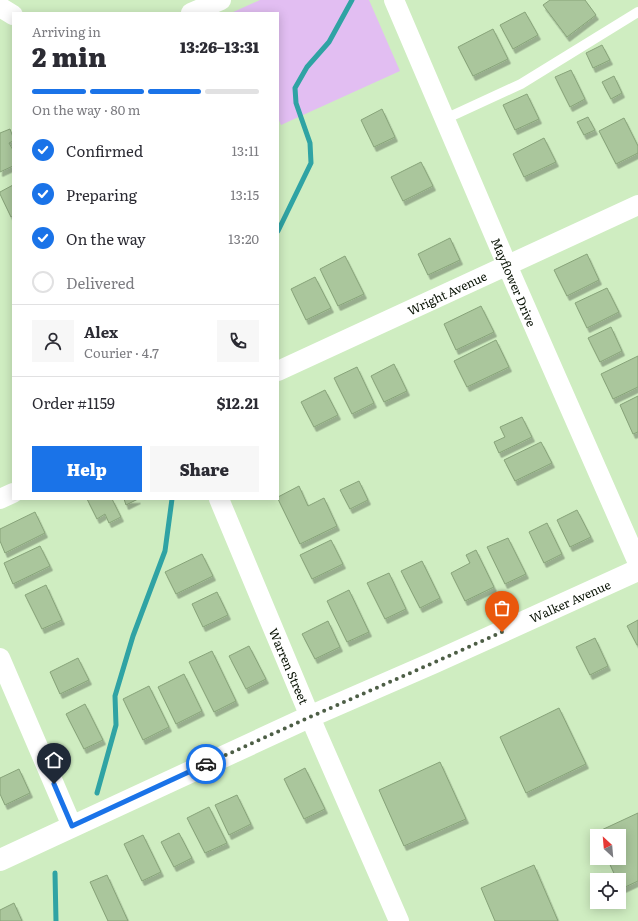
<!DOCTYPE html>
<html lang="en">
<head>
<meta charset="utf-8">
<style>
	:root { --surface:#fff; --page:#f7f7f7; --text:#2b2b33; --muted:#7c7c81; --line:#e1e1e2; --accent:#1a73e8 }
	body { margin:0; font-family:Literata,serif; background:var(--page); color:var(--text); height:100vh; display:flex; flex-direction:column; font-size:15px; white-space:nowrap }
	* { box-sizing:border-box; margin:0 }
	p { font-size:13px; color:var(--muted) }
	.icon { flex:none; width:22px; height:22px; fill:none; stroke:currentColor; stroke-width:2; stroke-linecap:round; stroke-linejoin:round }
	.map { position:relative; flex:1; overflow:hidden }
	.sheet { position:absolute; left:12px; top:12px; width:267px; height:488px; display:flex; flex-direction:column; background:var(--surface); border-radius:0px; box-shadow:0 2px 10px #0003 }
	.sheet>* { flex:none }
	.needle { width:26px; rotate:334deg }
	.controls { position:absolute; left:590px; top:829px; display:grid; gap:8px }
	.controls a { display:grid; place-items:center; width:36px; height:36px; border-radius:0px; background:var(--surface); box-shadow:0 2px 10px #0003; font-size:20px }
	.pin { position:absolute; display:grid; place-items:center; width:34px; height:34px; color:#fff; margin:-41px -17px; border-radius:50% 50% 50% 0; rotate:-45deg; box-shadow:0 0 4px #0007 }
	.pin .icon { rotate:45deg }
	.courier { position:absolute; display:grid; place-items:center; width:40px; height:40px; margin:-20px; border:3px solid #1a73e8; border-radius:50%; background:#fff; color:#222; box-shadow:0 1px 5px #0007 }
	.overview em { font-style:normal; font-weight:800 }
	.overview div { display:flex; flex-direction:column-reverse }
	.overview { display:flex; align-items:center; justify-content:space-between; height:68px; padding:0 20px }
	h1 { font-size:26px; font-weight:800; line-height:30px }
	.bar { display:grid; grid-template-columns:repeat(4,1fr); gap:6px 4px; align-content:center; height:48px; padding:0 20px }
	.bar i { height:5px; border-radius:3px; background:var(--line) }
	.bar .on { background:var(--accent) }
	.bar p { grid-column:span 4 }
	.line { display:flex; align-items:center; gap:10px; padding:0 20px; border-top:1px solid var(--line) }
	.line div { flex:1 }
	.round { display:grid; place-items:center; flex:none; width:42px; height:42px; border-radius:0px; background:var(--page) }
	ol { padding:0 20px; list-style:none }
	li { display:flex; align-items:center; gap:12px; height:44px }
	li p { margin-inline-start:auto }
	li .icon { padding:4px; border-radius:50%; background:var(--accent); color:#fff; stroke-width:4 }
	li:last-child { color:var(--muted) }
	li i { width:22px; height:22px; border:2px solid var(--line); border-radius:50% }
	.action { display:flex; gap:8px; margin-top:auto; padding:8px 20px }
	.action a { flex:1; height:46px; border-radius:0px; background:var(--accent); color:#fff; font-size:16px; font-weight:800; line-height:46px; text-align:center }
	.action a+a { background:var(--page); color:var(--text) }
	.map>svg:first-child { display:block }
	.green { fill:#e2bef2 }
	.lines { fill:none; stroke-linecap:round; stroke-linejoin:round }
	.stream { stroke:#2fa3a4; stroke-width:5 }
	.building { fill:#aac69c; stroke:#87a379; filter:url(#shadow) }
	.service { stroke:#fff; stroke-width:10 }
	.minor { stroke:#fff; stroke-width:20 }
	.tertiary { stroke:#fff; stroke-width:22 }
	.done { stroke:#4d5e46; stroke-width:4; stroke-dasharray:0 7.2 }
	.route { stroke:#1a73e8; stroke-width:5 }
	.labels { text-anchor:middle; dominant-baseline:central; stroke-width:3; stroke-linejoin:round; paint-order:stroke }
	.street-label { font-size:12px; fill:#071103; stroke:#fff }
</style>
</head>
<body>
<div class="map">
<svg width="638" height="921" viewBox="0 0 638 921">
	<defs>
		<filter id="shadow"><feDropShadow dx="2.5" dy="4.5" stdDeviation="0" flood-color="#0004"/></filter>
	</defs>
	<rect width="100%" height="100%" fill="#cfedc1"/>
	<path class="green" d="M260 0H369L400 71 281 125 278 118V13H231Z"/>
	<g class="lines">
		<g class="stream">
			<path d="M278 231 311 163 310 143 296 103 295 88 307 67 329 42 352 0"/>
			<path d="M97 793 116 725 115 696 133 636 165 551 172 499"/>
			<path d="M55 873 56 921"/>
		</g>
	</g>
	<g class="building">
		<path d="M550 0H585L596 15 567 37 543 5Z"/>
		<path d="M525 12 538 35 513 49 500 25Z"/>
		<path d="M493 29 508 59 473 76 458 47Z"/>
		<path d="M602 45 610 60 593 68 586 53Z"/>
		<path d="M571 70 585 99 570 107 555 77Z"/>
		<path d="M614 76 622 93 611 99 602 82Z"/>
		<path d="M527 94 539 119 515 130 503 105Z"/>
		<path d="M382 109 395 137 374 147 361 120Z"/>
		<path d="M588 117 595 130 584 135 577 122Z"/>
		<path d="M624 118 638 146V153L616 164 599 131Z"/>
		<path d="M10 129 13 137V141L9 143 13 150V166L0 172V133Z"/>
		<path d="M544 138 556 162 524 177 513 154Z"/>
		<path d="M421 162 433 186 403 201 391 177Z"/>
		<path d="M13 185V216L11 217 0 194V192Z"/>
		<path d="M450 238 460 260 428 275 418 254Z"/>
		<path d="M587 254 599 280 567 296 554 270Z"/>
		<path d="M345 256 364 294 338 306 320 269Z"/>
		<path d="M315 277 331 308 306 320 291 289Z"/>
		<path d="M607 288 619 312 587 328 575 303Z"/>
		<path d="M481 306 494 332 456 350 444 324Z"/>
		<path d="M611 327 622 351 600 362 588 338Z"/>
		<path d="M496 340 509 367 467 387 454 361Z"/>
		<path d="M638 356V387L613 399 601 374Z"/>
		<path d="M394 364 407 391 384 402 371 376Z"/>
		<path d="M357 367 374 403 352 414 334 378Z"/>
		<path d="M325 390 338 415 314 427 301 402Z"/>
		<path d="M638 396V432L633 434 620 405Z"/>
		<path d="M522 417 532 437 499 453 494 442 505 437 500 427Z"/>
		<path d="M541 442 552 463 515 481 504 460Z"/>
		<path d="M359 481 368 500 350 509 340 490Z"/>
		<path d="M299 486 308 506 324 498 337 526 300 544 278 499V497Z"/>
		<path d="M87 499H112L121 517 109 523 105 514 97 519Z"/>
		<path d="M124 499H138L126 505Z"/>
		<path d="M577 510 591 537 570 547 557 520Z"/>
		<path d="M35 512 45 533 5 553 0 541V529Z"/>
		<path d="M547 523 562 554 544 563 529 532Z"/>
		<path d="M508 538 526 574 505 584 487 547Z"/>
		<path d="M331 540 343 564 312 579 300 555Z"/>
		<path d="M40 546 50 566 13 584 4 563Z"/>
		<path d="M476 550 494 587 465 601 451 573 470 563 466 555Z"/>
		<path d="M202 554 213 576 176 594 165 572Z"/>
		<path d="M422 561 440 598 420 608 401 571Z"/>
		<path d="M389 573 406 609 385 619 367 583Z"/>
		<path d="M46 585 62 620 42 629 25 595Z"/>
		<path d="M349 590 369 632 347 642 327 601Z"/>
		<path d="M217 592 228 615 203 627 192 604Z"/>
		<path d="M638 620V645H637L627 626Z"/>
		<path d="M328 621 340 647 315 659 302 634Z"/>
		<path d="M595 638 608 666 590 675 576 647Z"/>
		<path d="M249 646 266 679 246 689 229 656Z"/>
		<path d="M212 651 236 701 214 712 189 662Z"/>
		<path d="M78 658 89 680 60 694 50 672Z"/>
		<path d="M184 674 202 711 176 724 158 687Z"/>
		<path d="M149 686 169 727 143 740 123 699Z"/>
		<path d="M85 704 103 740 84 749 66 714Z"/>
		<path d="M559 708 586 764 526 793 500 737Z"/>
		<path d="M440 762 466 819 404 846 379 790Z"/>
		<path d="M305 768 325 809 304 819 284 779Z"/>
		<path d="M19 769 30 793 5 805 0 794V778Z"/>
		<path d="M237 795 251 824 229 835 215 805Z"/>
		<path d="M209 807 227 843 205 853 187 818Z"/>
		<path d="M638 813V881L621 889 619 885V880H617L607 858H619V836H597V837L595 833Z"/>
		<path d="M179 833 192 858 174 867 161 842Z"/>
		<path d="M143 835 161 872 142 881 124 844Z"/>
		<path d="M534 865 558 921H495L481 888Z"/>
		<path d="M107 875 128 921H108L90 882Z"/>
		<path d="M14 903 22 921H0V910Z"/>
	</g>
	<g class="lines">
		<path class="service" d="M445 119 521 84 638 12"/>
		<g class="minor">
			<path d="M394 0 507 265 638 563"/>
			<path d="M0 7 13 15"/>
			<path d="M191 13 221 0"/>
			<path d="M278 371 638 205"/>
			<path d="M0 499 13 493"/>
			<path d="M219 499 316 731 399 921"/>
			<path d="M0 658 72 826"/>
		</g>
		<path class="tertiary" d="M0 860 309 717 433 663 638 570"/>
	</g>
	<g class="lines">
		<path class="done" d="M206 764 310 717 433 663 502 632"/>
		<path class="route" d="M54 784 72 826 206 764"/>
	</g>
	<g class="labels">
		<g class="street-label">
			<text transform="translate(514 282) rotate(67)">Mayflower Drive</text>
			<text transform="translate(447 293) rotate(-25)">Wright Avenue</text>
			<text transform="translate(570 601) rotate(-24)">Walker Avenue</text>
			<text transform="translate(289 666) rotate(67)">Warren Street</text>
		</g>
	</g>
</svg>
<div class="controls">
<a><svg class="needle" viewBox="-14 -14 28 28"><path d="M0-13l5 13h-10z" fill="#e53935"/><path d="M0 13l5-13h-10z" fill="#7c7c81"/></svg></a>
<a><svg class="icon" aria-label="locate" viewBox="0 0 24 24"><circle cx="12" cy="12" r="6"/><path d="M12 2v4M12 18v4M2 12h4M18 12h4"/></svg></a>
</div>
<div class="pin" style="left:502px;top:632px;background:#ea580c"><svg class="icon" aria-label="bag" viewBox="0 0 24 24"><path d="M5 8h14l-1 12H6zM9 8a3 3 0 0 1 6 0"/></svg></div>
<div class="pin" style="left:54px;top:784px;background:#1f2937"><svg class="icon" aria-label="home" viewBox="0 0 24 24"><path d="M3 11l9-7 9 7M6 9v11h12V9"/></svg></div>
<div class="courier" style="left:206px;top:764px"><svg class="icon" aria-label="car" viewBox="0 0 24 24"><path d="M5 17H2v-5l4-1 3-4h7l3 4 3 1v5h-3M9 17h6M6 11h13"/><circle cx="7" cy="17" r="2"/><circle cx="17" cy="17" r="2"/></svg></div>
<section class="sheet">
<div class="overview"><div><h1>2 min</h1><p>Arriving in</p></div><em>13:26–13:31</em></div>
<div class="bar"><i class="on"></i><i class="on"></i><i class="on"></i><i></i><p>On the way · 80 m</p></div>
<ol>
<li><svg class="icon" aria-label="check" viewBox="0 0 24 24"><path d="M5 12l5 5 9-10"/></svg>Confirmed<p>13:11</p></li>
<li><svg class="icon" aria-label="check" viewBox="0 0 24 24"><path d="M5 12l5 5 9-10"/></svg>Preparing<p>13:15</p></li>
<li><svg class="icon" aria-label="check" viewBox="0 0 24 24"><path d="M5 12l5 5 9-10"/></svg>On the way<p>13:20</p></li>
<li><i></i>Delivered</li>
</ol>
<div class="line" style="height:72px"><a class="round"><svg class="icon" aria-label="person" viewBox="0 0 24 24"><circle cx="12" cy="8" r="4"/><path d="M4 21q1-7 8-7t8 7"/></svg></a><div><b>Alex</b><p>Courier · 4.7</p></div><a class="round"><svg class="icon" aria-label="phone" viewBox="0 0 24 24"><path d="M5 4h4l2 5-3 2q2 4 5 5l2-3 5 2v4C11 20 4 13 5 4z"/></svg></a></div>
<div class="line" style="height:52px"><div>Order #1159</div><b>$12.21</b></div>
<div class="action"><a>Help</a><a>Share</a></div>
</section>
</div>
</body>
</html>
